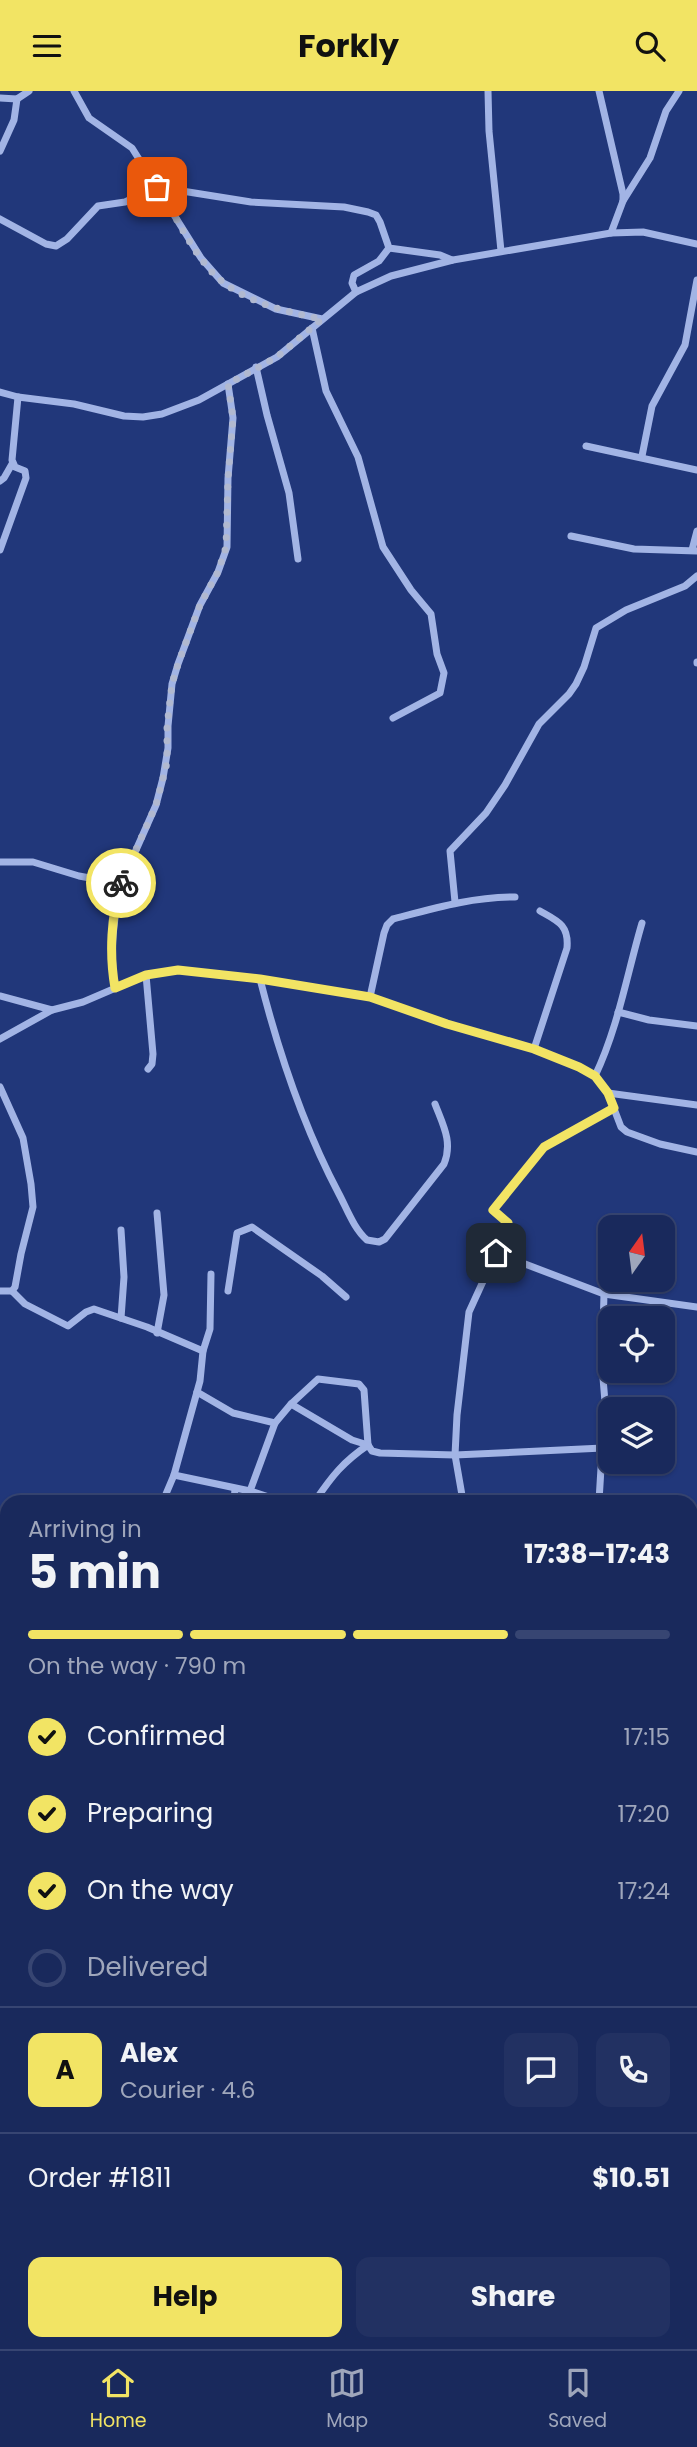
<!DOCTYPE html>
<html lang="en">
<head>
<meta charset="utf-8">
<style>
	:root { --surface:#19295c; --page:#223162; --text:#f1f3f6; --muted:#9fa6bb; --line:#374572; --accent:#f2e464 }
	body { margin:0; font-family:Poppins,sans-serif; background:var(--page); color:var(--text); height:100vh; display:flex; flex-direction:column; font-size:26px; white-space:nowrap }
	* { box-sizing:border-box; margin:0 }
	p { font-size:23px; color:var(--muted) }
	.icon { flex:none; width:38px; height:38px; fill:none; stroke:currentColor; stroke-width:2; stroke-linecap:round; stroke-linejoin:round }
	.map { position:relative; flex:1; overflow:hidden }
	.details { position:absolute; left:0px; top:1404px; width:698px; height:856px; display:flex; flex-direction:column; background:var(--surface); border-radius:21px 21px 0 0; box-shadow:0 2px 5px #0004,0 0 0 2px var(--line) }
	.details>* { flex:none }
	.needle { width:46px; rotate:14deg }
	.fabs { position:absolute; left:598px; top:1124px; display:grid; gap:14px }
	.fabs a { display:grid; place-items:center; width:77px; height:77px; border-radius:14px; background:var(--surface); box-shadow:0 2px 5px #0004,0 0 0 2px var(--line); font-size:35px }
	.pin { position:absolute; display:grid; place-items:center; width:60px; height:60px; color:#fff; margin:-30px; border-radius:14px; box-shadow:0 4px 10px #0006 }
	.courier { position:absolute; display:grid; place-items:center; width:70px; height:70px; margin:-35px; border:5px solid #f2e464; border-radius:50%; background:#fff; color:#222; box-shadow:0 2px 9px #0007 }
	.overview em { font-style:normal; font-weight:700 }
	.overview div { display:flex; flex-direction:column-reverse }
	.overview { display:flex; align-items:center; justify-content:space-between; height:119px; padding:0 28px }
	h1 { font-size:46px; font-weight:700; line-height:52px }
	.bar { display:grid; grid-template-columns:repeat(4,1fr); gap:10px 7px; align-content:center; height:84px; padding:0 28px }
	.bar i { height:9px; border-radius:5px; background:var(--line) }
	.bar .on { background:var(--accent) }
	.bar p { grid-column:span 4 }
	.line { display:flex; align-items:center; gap:18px; padding:0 28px; border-top:2px solid var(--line) }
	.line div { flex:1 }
	.round { display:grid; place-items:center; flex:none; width:74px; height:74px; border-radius:14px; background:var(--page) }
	ol { padding:0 28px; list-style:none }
	li { display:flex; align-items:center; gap:21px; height:77px }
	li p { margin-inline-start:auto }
	li .icon { padding:7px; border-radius:50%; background:var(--accent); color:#111; stroke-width:4 }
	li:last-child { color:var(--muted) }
	li i { width:38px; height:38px; border:4px solid var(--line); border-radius:50% }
	.cta { display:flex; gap:14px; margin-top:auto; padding:14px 28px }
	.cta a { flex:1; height:80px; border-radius:14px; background:var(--accent); color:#111; font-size:28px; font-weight:700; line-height:80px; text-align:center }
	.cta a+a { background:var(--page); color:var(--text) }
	header { display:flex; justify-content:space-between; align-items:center; height:91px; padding:0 28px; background:var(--accent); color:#111; font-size:32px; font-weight:700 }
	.tabs { display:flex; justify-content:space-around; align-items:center; height:98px; border-top:2px solid var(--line); background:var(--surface); font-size:19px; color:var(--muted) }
	.tabs a { display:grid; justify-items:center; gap:4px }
	.tabs .on { color:var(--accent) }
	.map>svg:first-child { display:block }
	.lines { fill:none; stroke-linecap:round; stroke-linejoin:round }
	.minor { stroke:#a2b4e5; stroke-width:7 }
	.done { stroke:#b1b9d0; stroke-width:7; stroke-dasharray:0 12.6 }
	.route { stroke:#f2e464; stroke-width:9 }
</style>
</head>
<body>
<header><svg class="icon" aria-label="menu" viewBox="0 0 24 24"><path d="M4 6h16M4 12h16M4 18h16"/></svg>Forkly<svg class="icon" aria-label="search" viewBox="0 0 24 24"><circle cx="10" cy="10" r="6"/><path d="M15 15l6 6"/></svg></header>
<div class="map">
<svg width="697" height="2258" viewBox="0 0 697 2258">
	<rect width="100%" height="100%" fill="#21377a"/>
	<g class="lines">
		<g class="minor">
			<path d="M74 0 89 27 132 57 201 167 223 192 276 218 322 228"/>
			<path d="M488 0 489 40 501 160"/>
			<path d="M599 0 623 103V110L611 142"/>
			<path d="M0 7 17 8 29 0"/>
			<path d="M0 60 14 29 17 8"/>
			<path d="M623 110 650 67 666 20 679 0"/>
			<path d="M0 128 46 153 56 155 67 148 98 115 125 111 157 96 251 111 344 116 368 121 376 124 380 131 389 157 440 164 452 169"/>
			<path d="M356 201 352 192 354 184 379 170 389 157"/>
			<path d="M312 237 326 300 358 366 383 456 411 499 431 523 437 563 444 582 440 602 393 627"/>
			<path d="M256 276 267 324 289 402 298 468"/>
			<path d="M0 301 18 306 74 313 124 325 143 326 162 323 199 309 277 266 356 201 391 185 453 169 611 142 643 141 697 153"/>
			<path d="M586 355 697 379"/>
			<path d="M642 365 652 315 685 254 697 189"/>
			<path d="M0 390 4 387 12 373"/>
			<path d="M571 445 634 458 697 460"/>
			<path d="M0 459 26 387 25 380 15 376 12 369 18 306"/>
			<path d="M692 459 697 440"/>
			<path d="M697 572V571"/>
			<path d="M0 771H33L79 785 117 792 119 798C114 832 109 863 115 897"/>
			<path d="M120 795 156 714 163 687 168 657V635L172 593 178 573 200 514 218 481 227 456 228 387 233 327 228 293"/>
			<path d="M455 811 450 760 486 722 505 694 539 633 569 603 576 593 584 576 596 537 626 519 685 495 697 485"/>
			<path d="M146 884 153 963 152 973 148 978"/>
			<path d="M260 888C279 963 303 1035 339 1103 347 1118 354 1138 367 1149L379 1151 385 1148 444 1073C453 1051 443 1034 435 1013"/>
			<path d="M0 905 52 919"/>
			<path d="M370 906 384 842 387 834 393 828C435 817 472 806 515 806"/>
			<path d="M618 921 649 929 697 935"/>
			<path d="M0 948 52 919 83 911 146 884 178 879 260 888 370 906 447 933 534 958 578 976 595 985 608 1002 621 1036 627 1041 660 1053 697 1061"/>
			<path d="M534 958 567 857C569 834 558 830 540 820"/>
			<path d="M595 985C618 937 627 883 642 832"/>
			<path d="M0 996 23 1047 31 1093 33 1116 21 1163 15 1196 12 1200H0"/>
			<path d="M608 1002 697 1014"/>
			<path d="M614 1017 544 1056 493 1119 508 1132 496 1162 604 1203 697 1216"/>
			<path d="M12 1200 25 1213 68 1235 86 1221 94 1218 147 1236 203 1260"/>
			<path d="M228 1200 237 1142 252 1136 322 1185 346 1206"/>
			<path d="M121 1227 124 1186 121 1139"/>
			<path d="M157 1242 164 1204 157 1122"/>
			<path d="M197 1301 233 1322 275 1332 291 1313 318 1288 359 1293 364 1299 368 1354 372 1360 380 1362 455 1364 603 1357"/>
			<path d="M291 1313 352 1349 368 1354"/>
			<path d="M174 1384 250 1400 281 1410"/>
			<path d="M250 1400 275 1332"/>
			<path d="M163 1410 174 1384 200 1290 203 1260 210 1238 211 1183"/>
			<path d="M234 1410 235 1398"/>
			<path d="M315 1410C332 1385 343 1371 368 1354"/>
			<path d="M463 1410 455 1364 457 1324 469 1221 496 1162"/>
			<path d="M599 1410 605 1311 602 1275 604 1203"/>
			<path d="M0 1508 7 1510"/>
			<path d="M691 1531H697"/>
			<path d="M0 1666 7 1671"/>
			<path d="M0 1684 7 1679"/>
			<path d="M691 1775 697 1772"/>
			<path d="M0 1831 7 1832"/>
			<path d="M0 1944 7 1935"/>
			<path d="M691 1950 697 1944"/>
			<path d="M691 1960 697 1963"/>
			<path d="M691 2064 697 2063"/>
			<path d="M0 2243 7 2248"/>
			<path d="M13 2252 20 2258"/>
			<path d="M532 2252 533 2258"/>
			<path d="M236 2258 237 2252"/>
			<path d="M376 2258 377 2252"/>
		</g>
	</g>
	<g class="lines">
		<path class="done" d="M121 792 156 714 167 672V635L172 593 178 573 200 514 218 481 226 456 228 387 233 327 228 293 277 266 322 228C286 221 239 210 213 182 190 158 176 124 157 96"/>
		<path class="route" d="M121 792C111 825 109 863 115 897L146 884 178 879 260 888 370 906 447 933 534 958 579 976 595 985 608 1002 614 1017 544 1056 493 1119 508 1132 496 1162"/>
	</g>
</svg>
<div class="fabs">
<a><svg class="needle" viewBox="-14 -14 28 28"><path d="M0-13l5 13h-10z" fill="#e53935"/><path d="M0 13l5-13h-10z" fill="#9fa6bb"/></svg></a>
<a><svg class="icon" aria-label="locate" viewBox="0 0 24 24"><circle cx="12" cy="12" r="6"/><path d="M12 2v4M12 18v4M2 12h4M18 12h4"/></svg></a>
<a><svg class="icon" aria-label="layers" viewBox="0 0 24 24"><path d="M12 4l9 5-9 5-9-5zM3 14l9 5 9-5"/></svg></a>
</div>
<div class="pin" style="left:157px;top:96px;background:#ea580c"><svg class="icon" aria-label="bag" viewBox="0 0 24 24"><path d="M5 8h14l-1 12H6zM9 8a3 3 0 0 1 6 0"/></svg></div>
<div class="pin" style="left:496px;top:1162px;background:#1f2937"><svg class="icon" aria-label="home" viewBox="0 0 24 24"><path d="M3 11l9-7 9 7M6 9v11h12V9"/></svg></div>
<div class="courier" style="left:121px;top:792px"><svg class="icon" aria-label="bike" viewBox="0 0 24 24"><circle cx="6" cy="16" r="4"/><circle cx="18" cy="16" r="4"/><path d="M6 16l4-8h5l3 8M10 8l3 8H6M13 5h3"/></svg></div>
<section class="details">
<div class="overview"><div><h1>5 min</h1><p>Arriving in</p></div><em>17:38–17:43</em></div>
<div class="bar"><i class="on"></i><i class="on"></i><i class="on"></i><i></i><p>On the way · 790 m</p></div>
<ol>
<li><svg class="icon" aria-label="check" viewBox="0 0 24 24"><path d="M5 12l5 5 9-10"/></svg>Confirmed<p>17:15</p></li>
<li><svg class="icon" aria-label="check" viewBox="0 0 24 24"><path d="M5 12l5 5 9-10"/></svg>Preparing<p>17:20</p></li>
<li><svg class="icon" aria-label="check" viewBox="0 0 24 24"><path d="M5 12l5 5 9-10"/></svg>On the way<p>17:24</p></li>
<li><i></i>Delivered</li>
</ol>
<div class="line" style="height:126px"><b class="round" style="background:var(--accent);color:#111">A</b><div><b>Alex</b><p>Courier · 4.6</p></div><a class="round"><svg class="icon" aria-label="chat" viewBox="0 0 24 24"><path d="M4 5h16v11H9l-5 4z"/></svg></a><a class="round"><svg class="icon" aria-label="phone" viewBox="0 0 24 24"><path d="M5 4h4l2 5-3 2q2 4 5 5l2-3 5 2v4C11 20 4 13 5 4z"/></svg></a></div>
<div class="line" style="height:91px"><div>Order #1811</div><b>$10.51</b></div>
<div class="cta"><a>Help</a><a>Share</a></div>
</section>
</div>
<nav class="tabs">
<a class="on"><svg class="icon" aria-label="home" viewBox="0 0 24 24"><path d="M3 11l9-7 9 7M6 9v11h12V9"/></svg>Home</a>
<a><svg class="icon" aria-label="map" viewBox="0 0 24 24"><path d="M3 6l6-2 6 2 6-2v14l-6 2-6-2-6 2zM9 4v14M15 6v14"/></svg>Map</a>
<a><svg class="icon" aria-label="saved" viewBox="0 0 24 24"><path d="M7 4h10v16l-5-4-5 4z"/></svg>Saved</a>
</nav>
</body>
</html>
